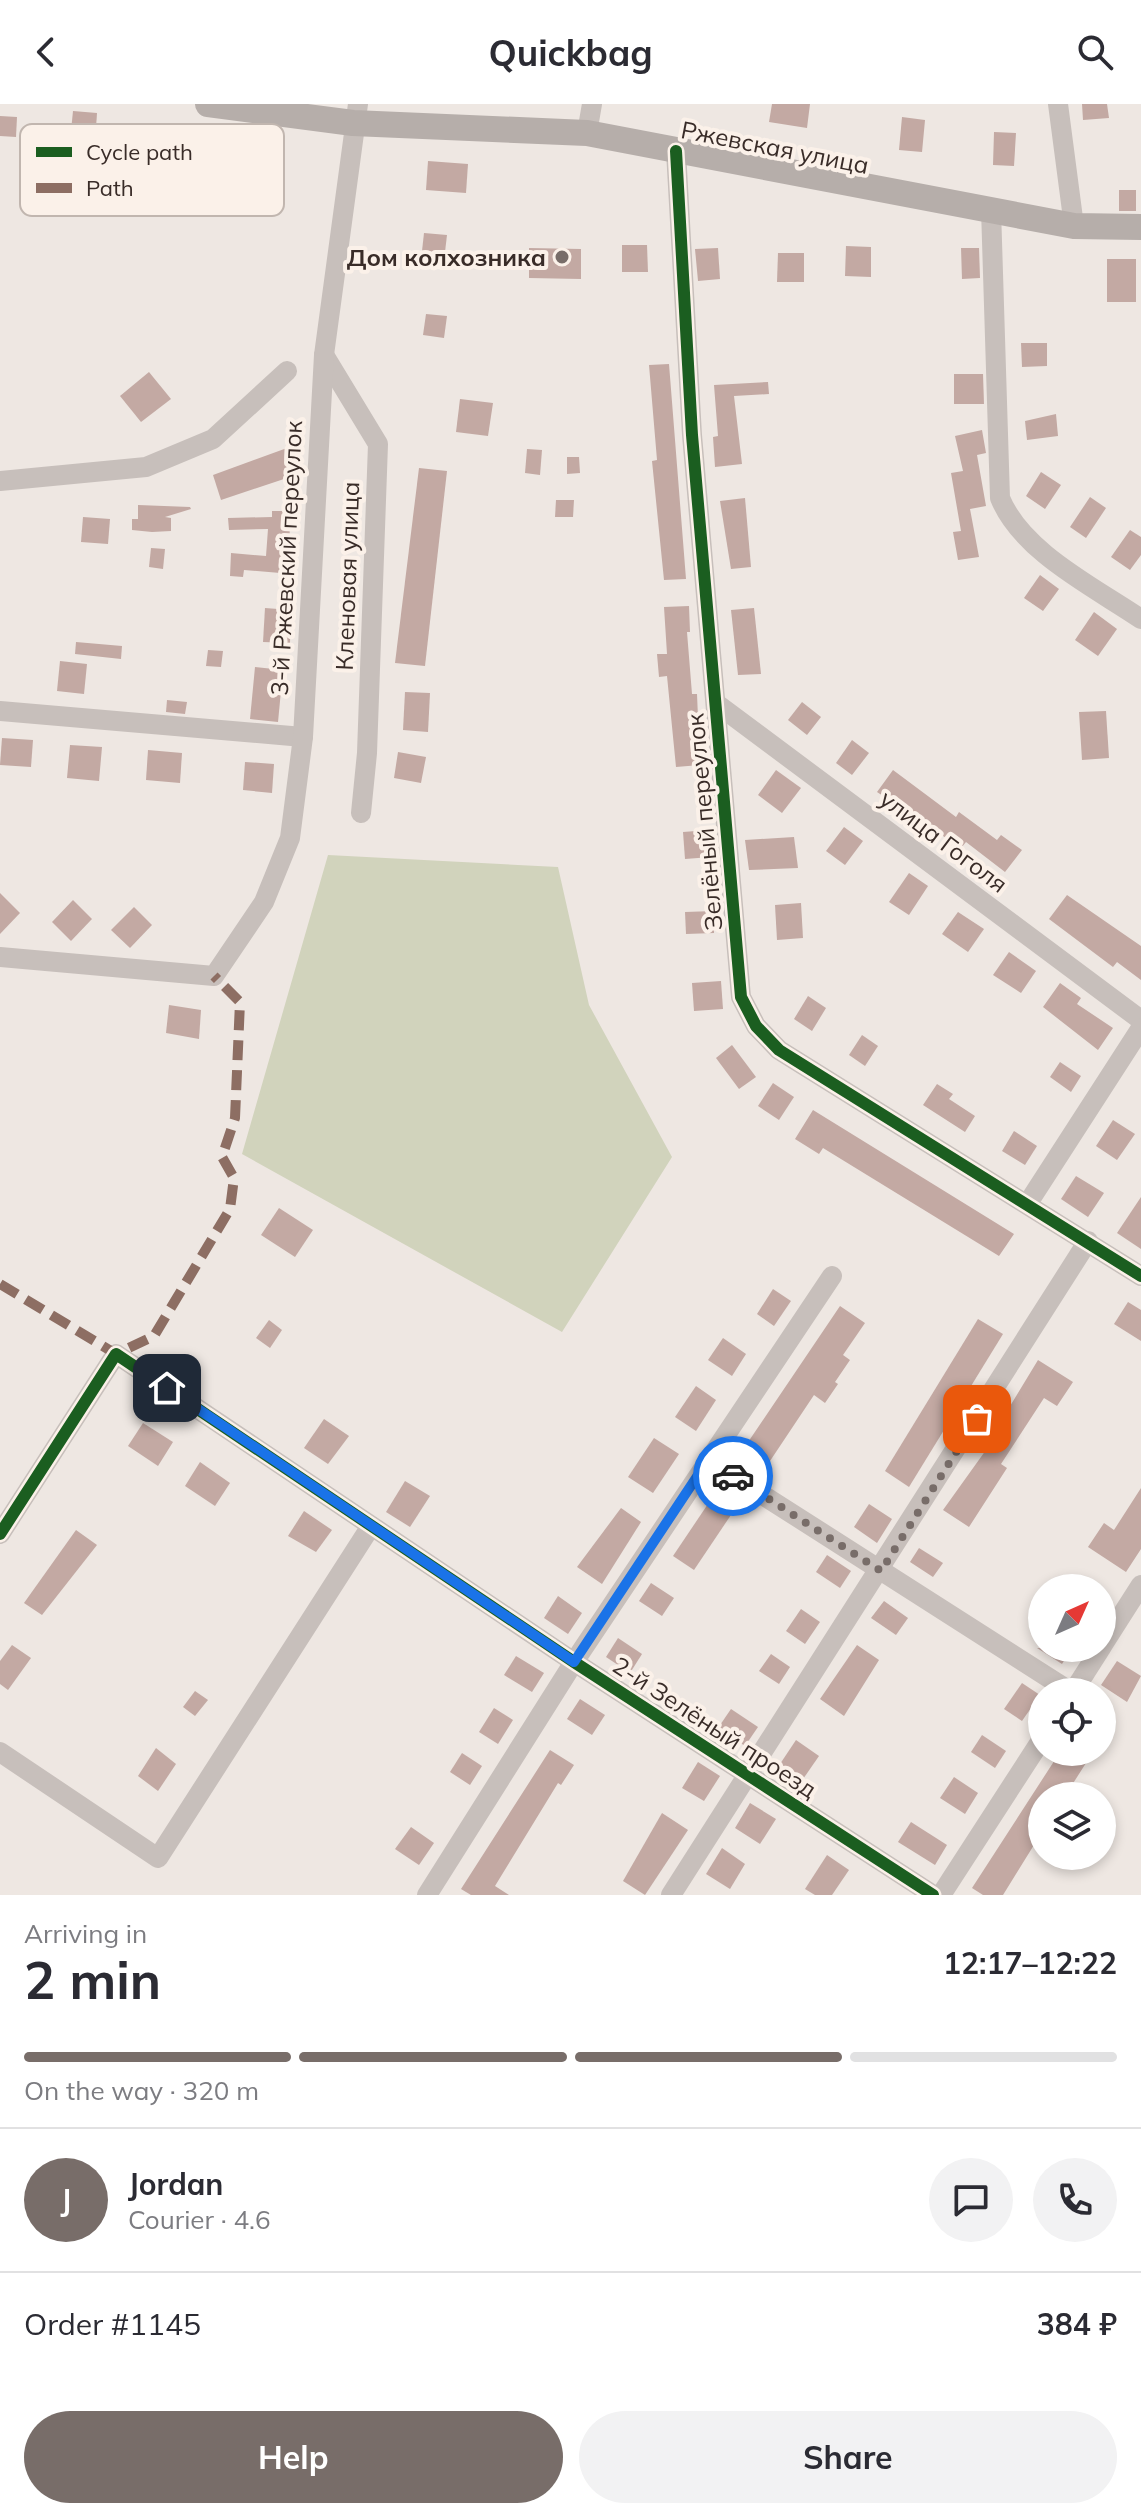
<!DOCTYPE html>
<html lang="en">
<head>
<meta charset="utf-8">
<style>
	:root { --surface:#fff; --page:#f2f2f3; --text:#2b2b33; --muted:#7c7c81; --line:#e1e1e2; --accent:#786d69 }
	body { margin:0; font-family:Mulish,sans-serif; background:var(--page); color:var(--text); height:100vh; display:flex; flex-direction:column; font-size:30px; white-space:nowrap }
	* { box-sizing:border-box; margin:0 }
	p { font-size:26px; color:var(--muted) }
	.icon { flex:none; width:44px; height:44px; fill:none; stroke:currentColor; stroke-width:2; stroke-linecap:round; stroke-linejoin:round }
	.map { position:relative; height:1791px; overflow:hidden }
	.sheet { display:flex; flex-direction:column; background:var(--surface); flex:1 }
	.sheet>* { flex:none }
	.needle { width:52px; rotate:45deg }
	.buttons { position:absolute; left:1028px; top:1470px; display:grid; gap:16px }
	.buttons a { display:grid; place-items:center; width:88px; height:88px; border-radius:50%; background:var(--surface); box-shadow:0 4px 12px #0003; font-size:40px }
	.pin { position:absolute; display:grid; place-items:center; width:68px; height:68px; color:#fff; margin:-34px; border-radius:16px; box-shadow:0 4px 12px #0006 }
	.courier { position:absolute; display:grid; place-items:center; width:80px; height:80px; margin:-40px; border:6px solid #1a73e8; border-radius:50%; background:#fff; color:#222; box-shadow:0 2px 10px #0007 }
	.summary em { font-style:normal; font-weight:700 }
	.summary div { display:flex; flex-direction:column-reverse }
	.summary { display:flex; align-items:center; justify-content:space-between; height:136px; padding:0 24px }
	h1 { font-size:52px; font-weight:700; line-height:60px }
	.bar { display:grid; grid-template-columns:repeat(4,1fr); gap:12px 8px; align-content:center; height:96px; padding:0 24px }
	.bar i { height:10px; border-radius:6px; background:var(--line) }
	.bar .on { background:var(--accent) }
	.bar p { grid-column:span 4 }
	.line { display:flex; align-items:center; gap:20px; padding:0 24px; border-top:2px solid var(--line) }
	.line div { flex:1 }
	.round { display:grid; place-items:center; flex:none; width:84px; height:84px; border-radius:42px; background:var(--page) }
	.cta { display:flex; gap:16px; margin-top:auto; padding:16px 24px }
	.cta a { flex:1; height:92px; border-radius:48px; background:var(--accent); color:#fff; font-size:32px; font-weight:700; line-height:92px; text-align:center }
	.cta a+a { background:var(--page); color:var(--text) }
	header { display:flex; justify-content:space-between; align-items:center; height:104px; padding:0 24px; background:var(--surface); font-size:36px; font-weight:700 }
	.map>svg:first-child { display:block }
	.green { fill:#d1d3bc }
	.building { fill:#c3a9a3 }
	.lines { fill:none; stroke-linecap:round; stroke-linejoin:round }
	.minor { stroke:#c7bfbb; stroke-width:20 }
	.major { stroke:#b6aeaa; stroke-width:26 }
	.quiet { stroke:#8d6e63; stroke-width:10; stroke-dasharray:20 10; stroke-linecap:butt }
	.cycleway-casing { stroke:#fbf1e9; stroke-width:17 }
	.cycleway { stroke:#1b5e20; stroke-width:12 }
	.done { stroke:#786d69; stroke-width:8; stroke-dasharray:0 14.4 }
	.route { stroke:#1a73e8; stroke-width:10 }
	.poi-dot { fill:#786d69; stroke:#fbf1e9; stroke-width:3 }
	.labels { text-anchor:middle; dominant-baseline:central; stroke-width:8; stroke-linejoin:round; paint-order:stroke }
	.street-label { font-size:24px; fill:#392c28; stroke:#fbf1e9 }
	.poi-label { font-size:24px; font-weight:bold; fill:#392c28; stroke:#fbf1e9; text-anchor:end }
	.key { fill:#fbf1e9; stroke:#c1b6af; stroke-width:2 }
	.key-label { font-size:22px; fill:#392c28 }
</style>
</head>
<body>
<header><svg class="icon" aria-label="back" viewBox="0 0 24 24"><path d="M15 5l-7 7 7 7"/></svg>Quickbag<svg class="icon" aria-label="search" viewBox="0 0 24 24"><circle cx="10" cy="10" r="6"/><path d="M15 15l6 6"/></svg></header>
<div class="map">
<svg width="1141" height="1791" viewBox="0 0 1141 1791">
	<rect width="100%" height="100%" fill="#eee7e2"/>
	<path class="green" d="M328 751 558 763 589 901 672 1053 562 1228 242 1050Z"/>
	<g class="building">
		<path d="M772 0H810L807 24 769 18Z"/>
		<path d="M1082 0H1107L1109 14 1083 16Z"/>
		<path d="M73 7 97 9 95 39 70 37Z"/>
		<path d="M0 12 17 13 16 33 0 32Z"/>
		<path d="M902 13 925 16 922 48 899 46Z"/>
		<path d="M994 28 1016 29 1014 62 993 61Z"/>
		<path d="M428 57 468 60 466 89 426 86Z"/>
		<rect x="1119" y="86" width="17" height="21"/>
		<path d="M424 129 447 131 445 148 422 147Z"/>
		<path d="M622 141H647L648 168H622Z"/>
		<path d="M846 142 871 143V173L845 172Z"/>
		<path d="M529 144 581 145V175L529 174Z"/>
		<path d="M718 144 720 175 698 177 695 145Z"/>
		<path d="M961 144H979L980 174 962 175Z"/>
		<path d="M778 149H804V178H777Z"/>
		<rect x="1107" y="155" width="29" height="43"/>
		<path d="M426 210 447 212 444 234 423 231Z"/>
		<path d="M1021 239H1047V262L1022 263Z"/>
		<path d="M669 260 686 475 664 476 652 357 657 356 649 261Z"/>
		<path d="M149 268 171 295 141 318 120 292Z"/>
		<path d="M954 270H983L984 300H954Z"/>
		<path d="M768 278 769 290 734 292 742 360 715 363 713 333 718 332 714 281Z"/>
		<path d="M460 295 493 299 488 332 456 328Z"/>
		<path d="M1056 310 1058 332 1027 336 1025 317Z"/>
		<path d="M982 326 986 349 977 351 986 402 970 405 979 453 958 456 953 428 961 427 951 369 963 367 955 332Z"/>
		<path d="M298 340 305 368 221 396 213 371Z"/>
		<path d="M527 345 542 346 540 371 525 369Z"/>
		<path d="M567 353H579L580 369 567 370Z"/>
		<path d="M419 364 447 367 425 562 395 559Z"/>
		<path d="M1041 368 1061 381 1045 405 1026 392Z"/>
		<path d="M1090 393 1106 404 1086 434 1070 423Z"/>
		<path d="M745 394 751 463 731 465 720 397Z"/>
		<path d="M556 396H574L573 413H555Z"/>
		<path d="M138 401 190 403 191 405 165 413 171 414V427L152 428 132 426V415H138Z"/>
		<path d="M272 407H289L290 438H295L292 470 244 466 243 473 230 472 231 449 266 452 268 425 229 426 228 414 272 413Z"/>
		<path d="M83 413 110 415 108 440 81 438Z"/>
		<path d="M1130 426 1141 433V451L1130 466 1111 453Z"/>
		<path d="M151 444 165 445 163 465 149 463Z"/>
		<path d="M1040 471 1059 485 1043 507 1024 494Z"/>
		<path d="M689 502 690 528H687L692 590H697L700 661 676 663 667 572 659 573 657 550H667L664 503Z"/>
		<path d="M265 504 291 506 290 539 263 538Z"/>
		<path d="M754 504 761 570 738 571 731 506Z"/>
		<path d="M1094 508 1117 525 1098 552 1075 536Z"/>
		<path d="M76 538 122 542 121 555 75 550Z"/>
		<path d="M208 546 223 547 221 563 206 562Z"/>
		<path d="M60 557 87 560 84 590 57 587Z"/>
		<path d="M255 563 283 566 278 618 250 615Z"/>
		<path d="M405 588 430 589 428 628 403 626Z"/>
		<path d="M167 596 187 598 185 610 166 608Z"/>
		<path d="M802 598 821 613 807 631 788 616Z"/>
		<path d="M1106 607 1109 654 1082 656 1079 608Z"/>
		<path d="M2 634 33 636 31 663 0 661Z"/>
		<path d="M852 636 869 649 852 671 836 659Z"/>
		<path d="M70 641 102 643 99 677 67 674Z"/>
		<path d="M148 646 182 649 180 679 146 676Z"/>
		<path d="M398 648 426 653 421 679 394 674Z"/>
		<path d="M245 658 274 660 272 689 243 686Z"/>
		<path d="M776 666 801 684 782 709 758 691Z"/>
		<path d="M893 666 956 713 959 708 997 736 1001 731 1022 746 1005 768 966 738 961 744 877 688Z"/>
		<path d="M844 723 863 737 845 761 826 747Z"/>
		<path d="M709 726 711 753 685 755 683 728Z"/>
		<path d="M794 733 798 764 749 766 745 736Z"/>
		<path d="M909 769 928 782 909 811 889 798Z"/>
		<path d="M0 789 20 809 0 830Z"/>
		<path d="M1067 791 1141 842V876L1117 858 1113 863 1049 815Z"/>
		<path d="M73 796 92 815 71 837 52 818Z"/>
		<path d="M801 799 803 834 777 836 775 801Z"/>
		<path d="M134 803 152 821 130 844 111 826Z"/>
		<path d="M714 807V829L686 830 685 808Z"/>
		<path d="M958 808 984 825 968 848 942 830Z"/>
		<path d="M1009 848 1036 867 1021 889 993 871Z"/>
		<path d="M721 877 723 905 694 907 692 879Z"/>
		<path d="M1060 879 1081 894 1077 900 1113 924 1098 946 1043 903Z"/>
		<path d="M808 892 826 904 812 927 794 915Z"/>
		<path d="M169 901 201 906 199 935 166 929Z"/>
		<path d="M862 931 878 942 865 962 849 951Z"/>
		<path d="M732 941 756 973 739 985 716 954Z"/>
		<path d="M1060 958 1081 972 1071 988 1050 973Z"/>
		<path d="M773 979 794 993 779 1016 758 1002Z"/>
		<path d="M937 980 953 990 949 995 975 1012 965 1028 923 1001Z"/>
		<path d="M813 1006 1014 1130 999 1152 823 1044 819 1050 795 1035Z"/>
		<path d="M1113 1016 1135 1030 1117 1056 1096 1042Z"/>
		<path d="M1014 1027 1037 1042 1025 1061 1002 1047Z"/>
		<path d="M1076 1072 1104 1089 1088 1113 1061 1095Z"/>
		<path d="M1141 1093V1145L1117 1129Z"/>
		<path d="M279 1104 313 1126 295 1153 261 1131Z"/>
		<path d="M773 1185 791 1197 774 1222 757 1210Z"/>
		<path d="M1128 1198 1141 1206V1237L1114 1220Z"/>
		<path d="M840 1202 865 1219 843 1251 850 1256 835 1278 838 1280 825 1299 814 1291 764 1366 740 1350Z"/>
		<path d="M978 1215 1003 1230 909 1383 885 1367Z"/>
		<path d="M269 1216 282 1226 270 1244 256 1234Z"/>
		<path d="M723 1234 746 1250 732 1272 708 1256Z"/>
		<path d="M1038 1256 1073 1278 1057 1302 1044 1294 1001 1360 1007 1364 969 1423 943 1406 996 1332 993 1330Z"/>
		<path d="M696 1282 716 1296 696 1327 675 1313Z"/>
		<path d="M324 1315 349 1332 328 1360 304 1344Z"/>
		<path d="M143 1319 173 1338 158 1362 128 1342Z"/>
		<path d="M654 1334 679 1350 653 1389 628 1373Z"/>
		<path d="M200 1358 230 1379 215 1402 185 1382Z"/>
		<path d="M405 1377 430 1392 410 1423 386 1408Z"/>
		<path d="M1141 1384V1445L1126 1468 1088 1443 1104 1419 1114 1426Z"/>
		<path d="M718 1385 739 1399 694 1466 673 1452Z"/>
		<path d="M869 1400 892 1415 877 1439 854 1423Z"/>
		<path d="M621 1404 641 1418 602 1480 577 1463Z"/>
		<path d="M304 1407 332 1426 316 1448 288 1432Z"/>
		<path d="M76 1426 97 1441 42 1511 24 1499Z"/>
		<path d="M919 1444 943 1459 933 1473 910 1458Z"/>
		<path d="M827 1451 851 1467 840 1484 816 1468Z"/>
		<path d="M651 1479 674 1494 662 1512 639 1497Z"/>
		<path d="M558 1492 582 1509 568 1530 544 1514Z"/>
		<path d="M884 1497 908 1514 896 1531 871 1514Z"/>
		<path d="M801 1505 820 1518 805 1540 786 1527Z"/>
		<path d="M618 1534 642 1550 630 1569 606 1553Z"/>
		<path d="M12 1541 31 1554 8 1586 0 1580V1557Z"/>
		<path d="M857 1541 879 1556 844 1612 820 1595Z"/>
		<path d="M1037 1544H1072L1062 1560Z"/>
		<path d="M771 1550 790 1563 779 1580 759 1567Z"/>
		<path d="M516 1552 544 1569 532 1588 504 1571Z"/>
		<path d="M1117 1557 1141 1572 1127 1598 1101 1581Z"/>
		<path d="M1022 1579 1040 1591 1022 1617 1004 1605Z"/>
		<path d="M195 1587 208 1596 195 1612 183 1603Z"/>
		<path d="M580 1595 605 1611 592 1631 567 1615Z"/>
		<path d="M494 1604 513 1616 498 1640 479 1628Z"/>
		<path d="M731 1605 758 1623 745 1642 718 1624Z"/>
		<path d="M982 1631 1006 1647 995 1664 971 1648Z"/>
		<path d="M796 1636 819 1652 801 1678 778 1663Z"/>
		<path d="M156 1644 176 1660 158 1687 138 1672Z"/>
		<path d="M550 1646 574 1661 561 1681 558 1679 495 1782 509 1791H471L461 1785Z"/>
		<path d="M1060 1648H1093L1065 1692H1042V1728L1003 1791H983L972 1784Z"/>
		<path d="M462 1649 482 1662 470 1681 450 1668Z"/>
		<path d="M698 1658 720 1672 704 1697 682 1684Z"/>
		<path d="M954 1673 978 1689 965 1710 940 1694Z"/>
		<path d="M750 1699 776 1715 760 1740 735 1724Z"/>
		<path d="M662 1709 688 1726 645 1791 623 1777Z"/>
		<path d="M911 1718 947 1741 935 1761 898 1738Z"/>
		<path d="M411 1723 434 1739 419 1761 395 1745Z"/>
		<path d="M722 1744 745 1760 730 1785 706 1770Z"/>
		<path d="M827 1751 849 1766 832 1791H815L805 1785Z"/>
	</g>
	<g class="lines">
		<g class="minor">
			<path d="M1058 0 1074 122"/>
			<path d="M587 29 592 0"/>
			<path d="M676 47 692 331 741 893 756 922 779 946 1141 1172"/>
			<path d="M991 105 1000 394C1022 448 1094 483 1141 515"/>
			<path d="M324 251 378 340 367 649 361 709"/>
			<path d="M0 377 146 363 213 335 287 267"/>
			<path d="M717 600 1141 916"/>
			<path d="M0 607 303 633"/>
			<path d="M0 853 214 872 264 798 290 734 303 633 324 251 358 0"/>
			<path d="M1028 1099 1141 924"/>
			<path d="M708 1356 1071 1588"/>
			<path d="M0 1430 116 1250 574 1558 933 1791"/>
			<path d="M1102 1542 1141 1481"/>
			<path d="M1073 1588 1101 1544"/>
			<path d="M0 1648 158 1754 371 1422"/>
			<path d="M427 1791 574 1558 832 1172"/>
			<path d="M671 1791 1088 1137"/>
			<path d="M941 1791 1042 1635"/>
		</g>
		<path class="major" d="M208 0 353 19 587 29 1074 122 1141 123"/>
		<path class="quiet" d="M0 1180 116 1250 154 1232 230 1105 234 1074 222 1053 235 1014 240 898 214 872"/>
		<defs>
			<g id="cycleway">
				<path d="M676 47 692 331 741 893 756 922 779 946 1141 1172"/>
				<path d="M0 1430 116 1250 574 1558 933 1791"/>
			</g>
		</defs>
		<use href="#cycleway" class="cycleway-casing"/>
		<use href="#cycleway" class="cycleway"/>
	</g>
	<g class="lines">
		<path class="done" d="M733 1372 881 1467 977 1315"/>
		<path class="route" d="M167 1284 574 1558 708 1356 733 1372"/>
	</g>
	<circle class="poi-dot" cx="562" cy="153" r="8"/>
	<g class="labels">
		<g class="street-label">
			<text transform="translate(775 43) rotate(11)">Ржевская улица</text>
			<text transform="translate(286 454) rotate(-87)">3-й Ржевский переулок</text>
			<text transform="translate(347 472) rotate(-88)">Кленовая улица</text>
			<text transform="translate(704 718) rotate(-95)">Зелёный переулок</text>
			<text transform="translate(944 737) rotate(37)">улица Гоголя</text>
			<text transform="translate(715 1623) rotate(33)">2-й Зелёный проезд</text>
		</g>
		<g class="poi-label">
			<text x="546" y="153">Дом колхозника</text>
		</g>
	</g>
	<rect x="20" y="20" width="264" height="92" rx="12" class="key"/>
	<rect x="36" y="43" width="36" height="10" fill="#1b5e20"/>
	<rect x="36" y="79" width="36" height="10" fill="#8d6e63"/>
	<g class="key-label">
		<text x="86" y="56">Cycle path</text>
		<text x="86" y="92">Path</text>
	</g>
</svg>
<div class="buttons">
<a><svg class="needle" viewBox="-14 -14 28 28"><path d="M0-13l5 13h-10z" fill="#e53935"/><path d="M0 13l5-13h-10z" fill="#7c7c81"/></svg></a>
<a><svg class="icon" aria-label="locate" viewBox="0 0 24 24"><circle cx="12" cy="12" r="6"/><path d="M12 2v4M12 18v4M2 12h4M18 12h4"/></svg></a>
<a><svg class="icon" aria-label="layers" viewBox="0 0 24 24"><path d="M12 4l9 5-9 5-9-5zM3 14l9 5 9-5"/></svg></a>
</div>
<div class="pin" style="left:977px;top:1315px;background:#ea580c"><svg class="icon" aria-label="bag" viewBox="0 0 24 24"><path d="M5 8h14l-1 12H6zM9 8a3 3 0 0 1 6 0"/></svg></div>
<div class="pin" style="left:167px;top:1284px;background:#1f2937"><svg class="icon" aria-label="home" viewBox="0 0 24 24"><path d="M3 11l9-7 9 7M6 9v11h12V9"/></svg></div>
<div class="courier" style="left:733px;top:1372px"><svg class="icon" aria-label="car" viewBox="0 0 24 24"><path d="M5 17H2v-5l4-1 3-4h7l3 4 3 1v5h-3M9 17h6M6 11h13"/><circle cx="7" cy="17" r="2"/><circle cx="17" cy="17" r="2"/></svg></div>
</div>
<section class="sheet">
<div class="summary"><div><h1>2 min</h1><p>Arriving in</p></div><em>12:17–12:22</em></div>
<div class="bar"><i class="on"></i><i class="on"></i><i class="on"></i><i></i><p>On the way · 320 m</p></div>
<div class="line" style="height:144px"><b class="round" style="background:var(--accent);color:#fff">J</b><div><b>Jordan</b><p>Courier · 4.6</p></div><a class="round"><svg class="icon" aria-label="chat" viewBox="0 0 24 24"><path d="M4 5h16v11H9l-5 4z"/></svg></a><a class="round"><svg class="icon" aria-label="phone" viewBox="0 0 24 24"><path d="M5 4h4l2 5-3 2q2 4 5 5l2-3 5 2v4C11 20 4 13 5 4z"/></svg></a></div>
<div class="line" style="height:104px"><div>Order #1145</div><b>384 ₽</b></div>
<div class="cta"><a>Help</a><a>Share</a></div>
</section>
</body>
</html>
